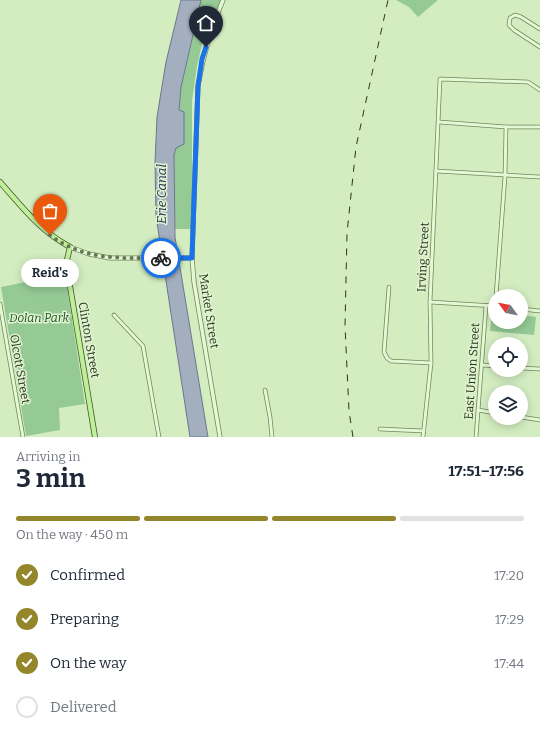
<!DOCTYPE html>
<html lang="en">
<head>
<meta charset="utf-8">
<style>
	:root { --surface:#fff; --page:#f2f2f3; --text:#1f2937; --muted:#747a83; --line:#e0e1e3; --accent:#93862b }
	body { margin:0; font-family:Bitter,serif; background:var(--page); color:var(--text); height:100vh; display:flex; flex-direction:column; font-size:15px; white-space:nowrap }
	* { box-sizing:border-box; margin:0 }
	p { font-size:13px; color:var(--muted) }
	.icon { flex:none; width:22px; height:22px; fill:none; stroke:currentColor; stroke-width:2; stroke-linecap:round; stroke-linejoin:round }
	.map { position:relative; height:437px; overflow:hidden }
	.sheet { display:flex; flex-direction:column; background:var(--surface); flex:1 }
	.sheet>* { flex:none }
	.needle { width:26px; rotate:303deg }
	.fabs { position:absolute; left:488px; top:289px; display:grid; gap:8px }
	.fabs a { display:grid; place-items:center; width:40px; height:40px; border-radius:50%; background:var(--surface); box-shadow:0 2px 10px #0003; font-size:20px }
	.pin { position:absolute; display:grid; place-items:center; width:34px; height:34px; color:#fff; margin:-41px -17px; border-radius:50% 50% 50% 0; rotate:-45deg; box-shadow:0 0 4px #0007 }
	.pin .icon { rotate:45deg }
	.courier { position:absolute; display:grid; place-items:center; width:40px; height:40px; margin:-20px; border:3px solid #1a73e8; border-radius:50%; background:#fff; color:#222; box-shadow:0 1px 5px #0007 }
	.bubble { position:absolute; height:28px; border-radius:14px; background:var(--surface); box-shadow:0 2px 10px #0003; font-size:13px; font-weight:700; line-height:28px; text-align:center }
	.headline em { font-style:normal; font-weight:700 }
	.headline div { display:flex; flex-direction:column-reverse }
	.headline { display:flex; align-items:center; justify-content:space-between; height:68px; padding:0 16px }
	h1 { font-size:26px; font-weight:700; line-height:30px }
	.bar { display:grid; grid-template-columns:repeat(4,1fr); gap:6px 4px; align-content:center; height:48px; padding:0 16px }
	.bar i { height:5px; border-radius:3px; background:var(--line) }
	.bar .active { background:var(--accent) }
	.bar p { grid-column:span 4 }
	ol { padding:0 16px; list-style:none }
	li { display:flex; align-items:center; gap:12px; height:44px }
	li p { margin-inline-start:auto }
	li .icon { padding:4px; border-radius:50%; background:var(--accent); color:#fff; stroke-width:4 }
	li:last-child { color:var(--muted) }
	li i { width:22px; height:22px; border:2px solid var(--line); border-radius:50% }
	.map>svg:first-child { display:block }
	.green { fill:#95ca95 }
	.water { fill:#a3afbf; stroke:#6b778c }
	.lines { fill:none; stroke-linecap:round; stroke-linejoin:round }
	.minor-casing { stroke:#738559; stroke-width:4.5 }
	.tertiary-casing { stroke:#738559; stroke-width:5 }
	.primary-casing { stroke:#46532d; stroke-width:6 }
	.minor { stroke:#e3f8d4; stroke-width:3 }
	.tertiary { stroke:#e3f8d4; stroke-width:3.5 }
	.primary { stroke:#beef99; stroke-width:4.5 }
	.rail { stroke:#2c351d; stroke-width:1; stroke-dasharray:7 7; stroke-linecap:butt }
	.done { stroke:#667556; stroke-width:4; stroke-dasharray:0 7.2 }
	.route { stroke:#1a73e8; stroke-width:5 }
	.labels { text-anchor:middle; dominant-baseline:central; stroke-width:3; stroke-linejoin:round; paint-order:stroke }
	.street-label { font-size:12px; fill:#2c351d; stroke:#dff4d0 }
	.park-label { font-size:12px; font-style:italic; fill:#24512a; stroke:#dff4d0 }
	.water-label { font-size:13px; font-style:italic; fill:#2d3455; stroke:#dff4d0 }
</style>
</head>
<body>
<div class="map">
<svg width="540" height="437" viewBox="0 0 540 437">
	<rect width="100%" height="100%" fill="#d3edc1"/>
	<g class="green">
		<path d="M201 0H221L202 44 197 66 192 100V229H175L174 155 176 148 181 87Z"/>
		<path d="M396 0H438L418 17 409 7Z"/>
		<path d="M65 274 85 404 59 408 60 430 26 436 1 287Z"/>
		<path d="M492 313H495V322H521V315L536 317 534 335 490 331Z"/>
	</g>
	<path class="water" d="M181 0H201L181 87 179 110 184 112V144L176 148 174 155 175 237 208 437H190L156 216 155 163 157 117 166 62Z"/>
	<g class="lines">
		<defs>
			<g id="minor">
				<path d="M540 29 521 17 515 15 510 18 509 25 514 30 540 47"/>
				<path d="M439 122 506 127H540"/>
				<path d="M436 171 540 177"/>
				<path d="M389 287 384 352 387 358 391 361 431 363"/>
				<path d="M496 296 505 176 506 127"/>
				<path d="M430 302 495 306"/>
				<path d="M0 304 23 437"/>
				<path d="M521 309 540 311"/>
				<path d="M114 315 143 346 159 437"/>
				<path d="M482 365 495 366"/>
				<path d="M521 368 540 369"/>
				<path d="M265 390 270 417 272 437"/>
				<path d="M478 410 495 413"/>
				<path d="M521 417 540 420"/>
				<path d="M380 429 424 431"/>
				<path d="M423 437 431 363 430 302 440 79 528 82 540 90"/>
				<path d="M476 437 486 306"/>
			</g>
			<g id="tertiary">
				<path d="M70 247 89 254 110 258H192"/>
				<path d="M220 437 194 282 192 258 198 86C203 56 211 28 223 0"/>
			</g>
			<path id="primary" d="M0 182C23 208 39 230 70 247L67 260 68 274 95 437"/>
		</defs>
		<use href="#minor" class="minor-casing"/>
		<use href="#tertiary" class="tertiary-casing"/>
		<use href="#primary" class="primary-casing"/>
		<use href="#minor" class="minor"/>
		<use href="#tertiary" class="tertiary"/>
		<use href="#primary" class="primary"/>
		<path class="rail" d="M353 437 349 411 345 326 347 233 356 147 388 0"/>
	</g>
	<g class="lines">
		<path class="done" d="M50 235C85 261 119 258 161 258"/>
		<path class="route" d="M161 258H192L198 86 202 59 206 47"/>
	</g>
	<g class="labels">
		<g class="street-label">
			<text transform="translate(423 257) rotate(-87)">Irving Street</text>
			<text transform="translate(209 311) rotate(81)">Market Street</text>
			<text transform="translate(89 340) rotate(80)">Clinton Street</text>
			<text transform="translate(20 369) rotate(80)">Olcott Street</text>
			<text transform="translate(472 371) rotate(-86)">East Union Street</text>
		</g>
		<g class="park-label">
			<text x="39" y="318">Dolan Park</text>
		</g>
		<g class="water-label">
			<text transform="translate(161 194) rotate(-90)">Erie Canal</text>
		</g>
	</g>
</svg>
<div class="fabs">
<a><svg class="needle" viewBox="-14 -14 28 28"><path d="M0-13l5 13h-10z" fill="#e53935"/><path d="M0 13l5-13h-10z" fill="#747a83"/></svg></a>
<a><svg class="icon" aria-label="locate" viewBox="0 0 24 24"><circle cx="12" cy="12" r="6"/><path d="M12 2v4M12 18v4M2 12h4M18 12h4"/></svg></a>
<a><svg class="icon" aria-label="layers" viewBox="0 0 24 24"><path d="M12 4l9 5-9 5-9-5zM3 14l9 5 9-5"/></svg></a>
</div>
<div class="pin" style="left:50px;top:235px;background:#ea580c"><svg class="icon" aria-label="bag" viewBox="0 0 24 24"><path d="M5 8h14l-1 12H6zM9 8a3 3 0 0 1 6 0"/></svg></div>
<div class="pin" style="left:206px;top:47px;background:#1f2937"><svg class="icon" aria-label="home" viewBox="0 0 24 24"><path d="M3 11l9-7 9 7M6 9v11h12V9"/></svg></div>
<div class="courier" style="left:161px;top:258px"><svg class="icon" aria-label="bike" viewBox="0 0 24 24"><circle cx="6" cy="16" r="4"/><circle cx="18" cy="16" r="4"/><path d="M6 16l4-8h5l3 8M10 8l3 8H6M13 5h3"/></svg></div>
<div class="bubble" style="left:21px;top:259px;width:58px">Reid's</div>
</div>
<section class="sheet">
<div class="headline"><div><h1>3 min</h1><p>Arriving in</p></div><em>17:51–17:56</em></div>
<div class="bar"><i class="active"></i><i class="active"></i><i class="active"></i><i></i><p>On the way · 450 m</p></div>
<ol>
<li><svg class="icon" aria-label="check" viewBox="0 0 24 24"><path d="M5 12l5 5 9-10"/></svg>Confirmed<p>17:20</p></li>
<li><svg class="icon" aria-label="check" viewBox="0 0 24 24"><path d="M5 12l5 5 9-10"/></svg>Preparing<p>17:29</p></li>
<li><svg class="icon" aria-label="check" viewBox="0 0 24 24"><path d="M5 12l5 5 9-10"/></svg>On the way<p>17:44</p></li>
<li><i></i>Delivered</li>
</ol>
</section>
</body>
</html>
